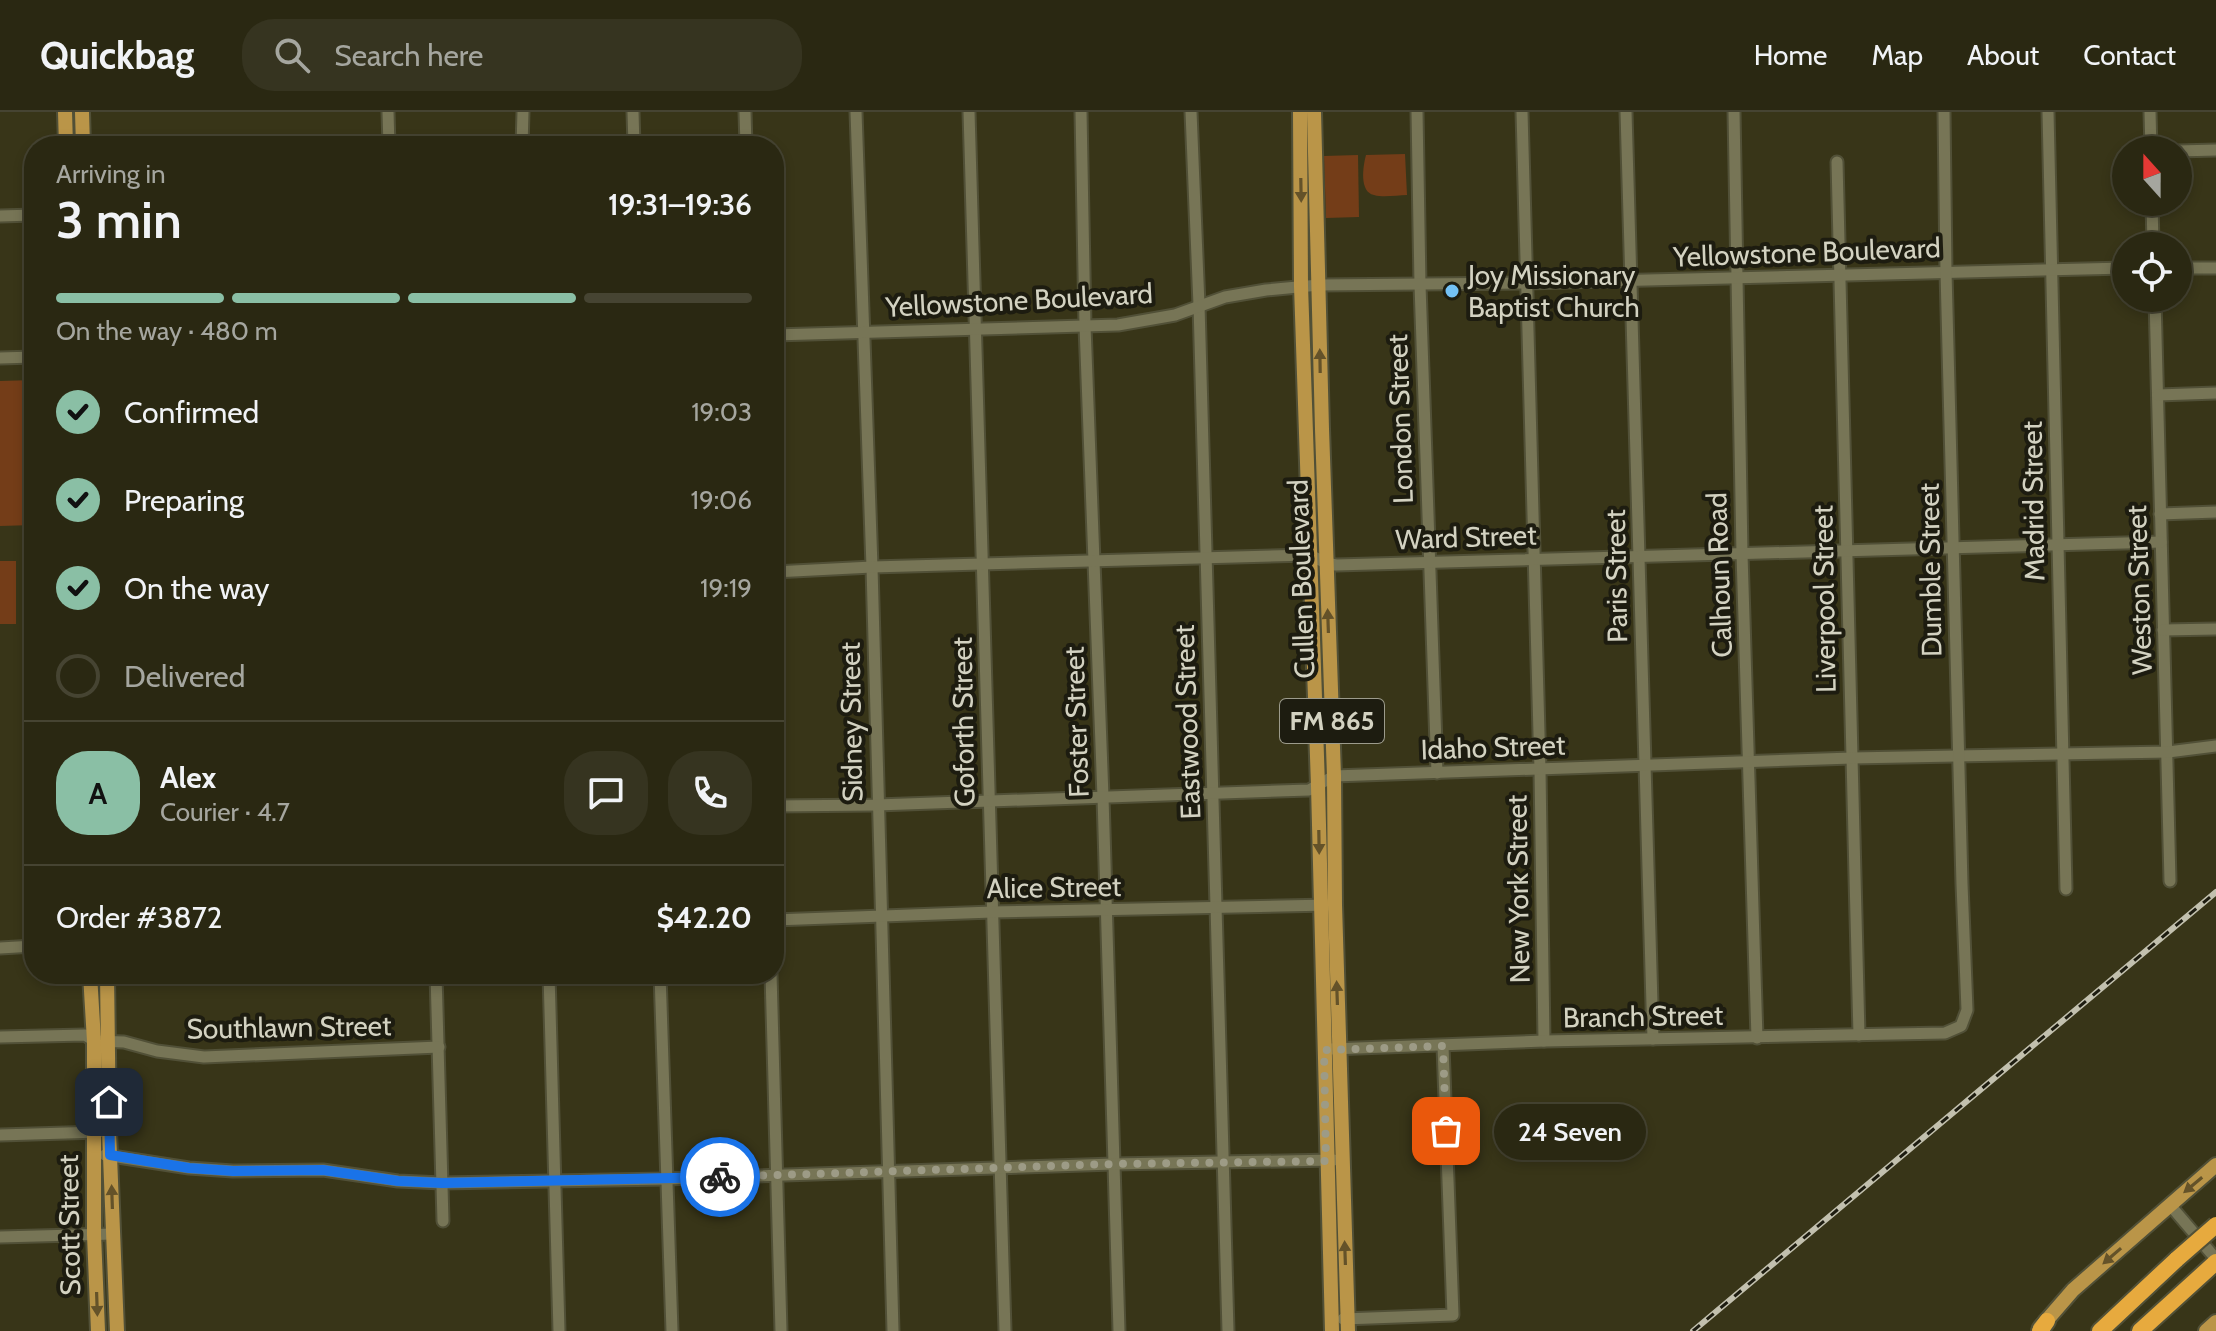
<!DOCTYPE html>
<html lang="en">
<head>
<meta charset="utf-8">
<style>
	:root { --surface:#2a2812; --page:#363420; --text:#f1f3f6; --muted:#a5a69f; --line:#464432; --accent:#8abfa5 }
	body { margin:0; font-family:Cabin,sans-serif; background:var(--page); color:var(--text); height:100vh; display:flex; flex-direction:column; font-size:30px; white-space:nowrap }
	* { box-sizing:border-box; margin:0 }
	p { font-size:26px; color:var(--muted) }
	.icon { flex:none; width:44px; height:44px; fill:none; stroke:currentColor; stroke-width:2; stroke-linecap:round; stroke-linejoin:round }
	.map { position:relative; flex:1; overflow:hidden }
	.sheet { position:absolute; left:24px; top:24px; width:760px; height:848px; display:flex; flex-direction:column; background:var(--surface); border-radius:32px; box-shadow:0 4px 12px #0003,0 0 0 2px var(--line) }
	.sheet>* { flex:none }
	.needle { width:52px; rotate:339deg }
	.tools { position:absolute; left:2112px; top:24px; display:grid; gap:16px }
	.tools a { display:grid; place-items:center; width:80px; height:80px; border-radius:50%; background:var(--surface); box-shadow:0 4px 12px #0003,0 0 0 2px var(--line); font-size:40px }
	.pin { position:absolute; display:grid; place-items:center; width:68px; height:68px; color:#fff; margin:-34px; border-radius:16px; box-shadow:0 4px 12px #0006 }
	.courier { position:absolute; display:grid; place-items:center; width:80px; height:80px; margin:-40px; border:6px solid #1a73e8; border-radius:50%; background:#fff; color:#222; box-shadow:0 2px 10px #0007 }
	.bubble { position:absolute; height:56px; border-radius:28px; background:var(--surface); box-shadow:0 4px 12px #0003,0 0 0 2px var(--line); font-size:26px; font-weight:600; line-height:56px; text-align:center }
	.headline em { font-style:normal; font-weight:600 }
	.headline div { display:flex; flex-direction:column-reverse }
	.headline { display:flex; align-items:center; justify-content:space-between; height:136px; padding:0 32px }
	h1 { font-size:52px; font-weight:600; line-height:60px }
	.bar { display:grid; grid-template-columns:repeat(4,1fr); gap:12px 8px; align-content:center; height:96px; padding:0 32px }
	.bar i { height:10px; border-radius:6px; background:var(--line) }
	.bar .current { background:var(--accent) }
	.bar p { grid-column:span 4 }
	.line { display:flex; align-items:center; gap:20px; padding:0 32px; border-top:2px solid var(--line) }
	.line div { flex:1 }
	.round { display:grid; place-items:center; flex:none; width:84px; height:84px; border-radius:32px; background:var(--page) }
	ol { padding:0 32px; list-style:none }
	li { display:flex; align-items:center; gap:24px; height:88px }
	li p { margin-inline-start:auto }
	li .icon { padding:8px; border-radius:50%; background:var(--accent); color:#111; stroke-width:4 }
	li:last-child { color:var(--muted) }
	li i { width:44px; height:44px; border:4px solid var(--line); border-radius:50% }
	header { display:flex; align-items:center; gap:48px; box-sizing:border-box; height:112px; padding:0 40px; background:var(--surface); border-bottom:2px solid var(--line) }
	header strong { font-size:38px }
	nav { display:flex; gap:44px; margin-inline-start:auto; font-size:28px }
	.search { width:560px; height:72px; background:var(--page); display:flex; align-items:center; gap:20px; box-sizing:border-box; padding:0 28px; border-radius:32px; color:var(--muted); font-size:30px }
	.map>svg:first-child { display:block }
	.green { fill:#743d18 }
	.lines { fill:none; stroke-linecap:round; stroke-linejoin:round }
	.minor-casing { stroke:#515037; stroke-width:15 }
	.major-casing { stroke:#515037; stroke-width:18 }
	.highway-casing { stroke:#515037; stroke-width:20 }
	.minor { stroke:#777556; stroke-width:11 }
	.major { stroke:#ba9548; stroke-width:14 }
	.highway { stroke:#e7aa3e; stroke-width:16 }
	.rail-casing { stroke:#c2c0ae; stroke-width:6 }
	.rail { stroke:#1d1c10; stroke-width:3; stroke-dasharray:9; stroke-linecap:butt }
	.highway-bridge-casing { stroke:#515037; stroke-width:20; stroke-linecap:butt }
	.highway-bridge { stroke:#e7aa3e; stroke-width:16 }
	.oneway { fill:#645229 }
	.done { stroke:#9d9b86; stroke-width:8; stroke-dasharray:0 14.4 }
	.route { stroke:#1a73e8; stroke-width:10 }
	.poi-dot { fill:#73c1f5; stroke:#1d1c10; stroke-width:3 }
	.labels { text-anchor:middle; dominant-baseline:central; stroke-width:8; stroke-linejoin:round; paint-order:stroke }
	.shield { fill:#1d1c10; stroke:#9c9b8c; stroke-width:2 }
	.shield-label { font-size:26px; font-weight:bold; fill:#d3d2c1 }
	.street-label { font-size:28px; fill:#d3d2c1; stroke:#1d1c10 }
	.poi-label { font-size:28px; fill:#d3d2c1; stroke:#1d1c10; text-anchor:start }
</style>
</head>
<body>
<header>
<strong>Quickbag</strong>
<div class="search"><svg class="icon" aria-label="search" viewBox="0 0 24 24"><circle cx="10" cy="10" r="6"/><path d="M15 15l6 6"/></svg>Search here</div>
<nav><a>Home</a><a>Map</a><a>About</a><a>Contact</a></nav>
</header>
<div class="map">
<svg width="2216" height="1219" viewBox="0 0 2216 1219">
	<rect width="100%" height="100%" fill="#383518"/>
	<g class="green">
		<path d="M1405 42 1407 83C1397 83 1384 86 1374 83 1359 80 1363 54 1366 43Z"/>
		<path d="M1358 43 1359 105 1326 106 1324 44Z"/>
		<path d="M34 268V413L0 414V269Z"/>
		<rect x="0" y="449" width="16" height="63"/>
	</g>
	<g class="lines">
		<defs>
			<g id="minor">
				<path d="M388 0 389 34"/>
				<path d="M633 0 634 34"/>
				<path d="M745 0 746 34"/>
				<path d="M856 0 872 455 893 1219"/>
				<path d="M969 0 1005 1219"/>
				<path d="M1081 0 1085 214 1103 685 1119 1219"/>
				<path d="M1191 0 1199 193 1228 1219"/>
				<path d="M1417 0 1420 173 1437 661"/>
				<path d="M1522 0 1540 658 1544 929"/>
				<path d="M1626 0 1653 927"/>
				<path d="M1734 0 1742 442 1757 926"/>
				<path d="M2048 0 2066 777"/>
				<path d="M2150 0 2151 38"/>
				<path d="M522 34 523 0"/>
				<path d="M2178 39 2216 38"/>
				<path d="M1837 50 1859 923"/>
				<path d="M2152 90 2153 134"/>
				<path d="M0 104 34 103"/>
				<path d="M2178 156H2216"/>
				<path d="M2155 186 2170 769"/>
				<path d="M774 223 1118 213 1175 203 1225 185 1266 178 1319 173 1525 171 2126 156"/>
				<path d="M0 246 34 245"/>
				<path d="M2158 283 2216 281"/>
				<path d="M2160 402 2216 400"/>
				<path d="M774 460 872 455 1310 443 1326 451 1336 453 2161 430"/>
				<path d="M2163 518 2216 517"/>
				<path d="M774 694 877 693 1309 678 1334 664 1852 646 2168 640 2216 634"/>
				<path d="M774 808 992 800 1329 793"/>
				<path d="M0 836 34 834"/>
				<path d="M436 862 443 1109"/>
				<path d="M549 862 559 1219"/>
				<path d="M660 862 672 1219"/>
				<path d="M771 862 781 1219"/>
				<path d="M0 925 85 923 94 929 124 930 157 939 204 945 439 935"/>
				<path d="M1331 937 1544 929 1945 921 1961 914 1967 898 1962 772 1946 160 1944 0"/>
				<path d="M0 1023 99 1020"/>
				<path d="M105 1043 189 1056 233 1059 323 1058 398 1069 442 1071 665 1067 1113 1052 1334 1048"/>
				<path d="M2170 1093 2216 1147"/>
				<path d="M0 1125 113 1122"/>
				<path d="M1343 1207 1453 1203 1443 934"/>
			</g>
			<g id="major">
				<path d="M65 0 66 34"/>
				<path d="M82 0 83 34"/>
				<path d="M1300 0 1301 174 1318 674 1332 1219"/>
				<path d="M1314 0 1322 317 1334 664 1335 793 1348 1219"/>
				<path d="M90 862 94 929V1123L98 1219"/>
				<path d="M107 862 109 1019 117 1219"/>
				<path d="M2040 1216 2073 1178 2216 1053"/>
				<path d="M2206 1219 2216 1210"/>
			</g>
			<g id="highway">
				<path d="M2040 1219 2047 1209"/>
				<path d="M2100 1219 2177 1147"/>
				<path d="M2140 1219 2216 1150"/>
			</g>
		</defs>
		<use href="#minor" class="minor-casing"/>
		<use href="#major" class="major-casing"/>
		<use href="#highway" class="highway-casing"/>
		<use href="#minor" class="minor"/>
		<use href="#major" class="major"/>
		<use href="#highway" class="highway"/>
		<defs>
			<path id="rail" d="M1693 1219 2216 780"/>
		</defs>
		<use href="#rail" class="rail-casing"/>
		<use href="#rail" class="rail"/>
		<defs>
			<path id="highway-bridge" d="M2177 1147 2216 1113"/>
		</defs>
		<use href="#highway-bridge" class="highway-bridge-casing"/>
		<use href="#highway-bridge" class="highway-bridge"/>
	</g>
	<defs><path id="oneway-solid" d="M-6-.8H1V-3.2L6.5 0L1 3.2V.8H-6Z" transform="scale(2)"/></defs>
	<g class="oneway">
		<use href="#oneway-solid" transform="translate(1301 78) rotate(89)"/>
		<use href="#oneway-solid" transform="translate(1320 249) rotate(-91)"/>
		<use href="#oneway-solid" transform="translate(1328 509) rotate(-92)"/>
		<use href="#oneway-solid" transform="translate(1319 730) rotate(89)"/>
		<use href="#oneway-solid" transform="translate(1337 881) rotate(-92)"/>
		<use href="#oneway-solid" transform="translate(2193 1073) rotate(140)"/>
		<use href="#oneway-solid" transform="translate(112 1085) rotate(-92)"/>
		<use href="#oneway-solid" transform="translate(1345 1141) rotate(-92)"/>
		<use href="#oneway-solid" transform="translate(2112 1144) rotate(139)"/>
		<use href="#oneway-solid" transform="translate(97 1192) rotate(88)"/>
	</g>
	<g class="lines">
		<path class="done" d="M720 1065 1113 1052 1326 1049 1324 938 1443 934 1446 1019"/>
		<path class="route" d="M109 990 110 1043 189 1056 233 1059 323 1058 398 1069 442 1071 720 1065"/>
	</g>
	<circle class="poi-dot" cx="1452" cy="179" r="8"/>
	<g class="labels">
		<rect class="shield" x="1280" y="587" width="104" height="44" rx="6"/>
		<g class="shield-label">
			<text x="1332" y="609">FM 865</text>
		</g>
		<g class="street-label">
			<text transform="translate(1807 140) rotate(-2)">Yellowstone Boulevard</text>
			<text transform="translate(1019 188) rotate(-3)">Yellowstone Boulevard</text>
			<text transform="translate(1400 307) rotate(-92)">London Street</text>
			<text transform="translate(2033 389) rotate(-91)">Madrid Street</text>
			<text transform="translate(1466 425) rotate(-2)">Ward Street</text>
			<text transform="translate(1930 458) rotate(-91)">Dumble Street</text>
			<text transform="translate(1719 463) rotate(-92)">Calhoun Road</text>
			<text transform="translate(1616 464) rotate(-91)">Paris Street</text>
			<text transform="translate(1301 467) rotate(-92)">Cullen Boulevard</text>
			<text transform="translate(2139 478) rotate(-92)">Weston Street</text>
			<text transform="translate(1824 487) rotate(-91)">Liverpool Street</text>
			<text transform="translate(851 610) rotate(-91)">Sidney Street</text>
			<text transform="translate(963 610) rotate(-91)">Goforth Street</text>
			<text transform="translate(1076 610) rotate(-92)">Foster Street</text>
			<text transform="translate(1187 610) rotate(-92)">Eastwood Street</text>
			<text transform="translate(1493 635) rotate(-2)">Idaho Street</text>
			<text transform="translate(1054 775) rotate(-1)">Alice Street</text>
			<text transform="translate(1518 777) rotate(-91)">New York Street</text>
			<text transform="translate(1643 904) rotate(-1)">Branch Street</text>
			<text transform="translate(289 915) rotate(-1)">Southlawn Street</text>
			<text transform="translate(69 1113) rotate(-91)">Scott Street</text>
		</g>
		<g class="poi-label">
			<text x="1468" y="163">Joy Missionary<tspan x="1468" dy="32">Baptist Church</tspan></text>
		</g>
	</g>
</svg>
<div class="tools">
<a><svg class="needle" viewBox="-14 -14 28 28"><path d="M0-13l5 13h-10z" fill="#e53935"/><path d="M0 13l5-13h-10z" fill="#a5a69f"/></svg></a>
<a><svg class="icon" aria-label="locate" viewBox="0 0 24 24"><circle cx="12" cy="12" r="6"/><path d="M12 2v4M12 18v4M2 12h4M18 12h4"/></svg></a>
</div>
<div class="pin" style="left:1446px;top:1019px;background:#ea580c"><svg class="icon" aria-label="bag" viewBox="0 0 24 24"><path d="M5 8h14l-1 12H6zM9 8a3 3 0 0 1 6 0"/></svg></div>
<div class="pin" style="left:109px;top:990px;background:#1f2937"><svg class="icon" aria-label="home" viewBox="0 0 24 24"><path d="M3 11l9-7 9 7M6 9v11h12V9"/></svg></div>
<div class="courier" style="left:720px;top:1065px"><svg class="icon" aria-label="bike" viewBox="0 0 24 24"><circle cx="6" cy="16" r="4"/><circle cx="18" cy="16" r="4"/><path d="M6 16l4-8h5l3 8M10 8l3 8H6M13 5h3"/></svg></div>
<div class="bubble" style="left:1494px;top:992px;width:152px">24 Seven</div>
<section class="sheet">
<div class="headline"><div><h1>3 min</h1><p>Arriving in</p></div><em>19:31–19:36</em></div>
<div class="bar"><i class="current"></i><i class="current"></i><i class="current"></i><i></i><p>On the way · 480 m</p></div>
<ol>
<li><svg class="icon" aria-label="check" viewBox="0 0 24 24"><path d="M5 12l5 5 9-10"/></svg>Confirmed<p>19:03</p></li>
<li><svg class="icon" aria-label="check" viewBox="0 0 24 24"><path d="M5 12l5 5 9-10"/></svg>Preparing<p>19:06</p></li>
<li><svg class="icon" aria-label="check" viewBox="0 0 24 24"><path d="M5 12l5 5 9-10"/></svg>On the way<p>19:19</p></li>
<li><i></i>Delivered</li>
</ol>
<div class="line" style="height:144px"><b class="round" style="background:var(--accent);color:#111">A</b><div><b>Alex</b><p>Courier · 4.7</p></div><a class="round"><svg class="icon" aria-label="chat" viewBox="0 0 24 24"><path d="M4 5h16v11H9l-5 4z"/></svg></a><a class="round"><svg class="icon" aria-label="phone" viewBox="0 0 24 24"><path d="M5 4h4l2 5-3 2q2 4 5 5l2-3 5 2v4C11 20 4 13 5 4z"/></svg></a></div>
<div class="line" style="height:104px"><div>Order #3872</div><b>$42.20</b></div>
</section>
</div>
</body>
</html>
